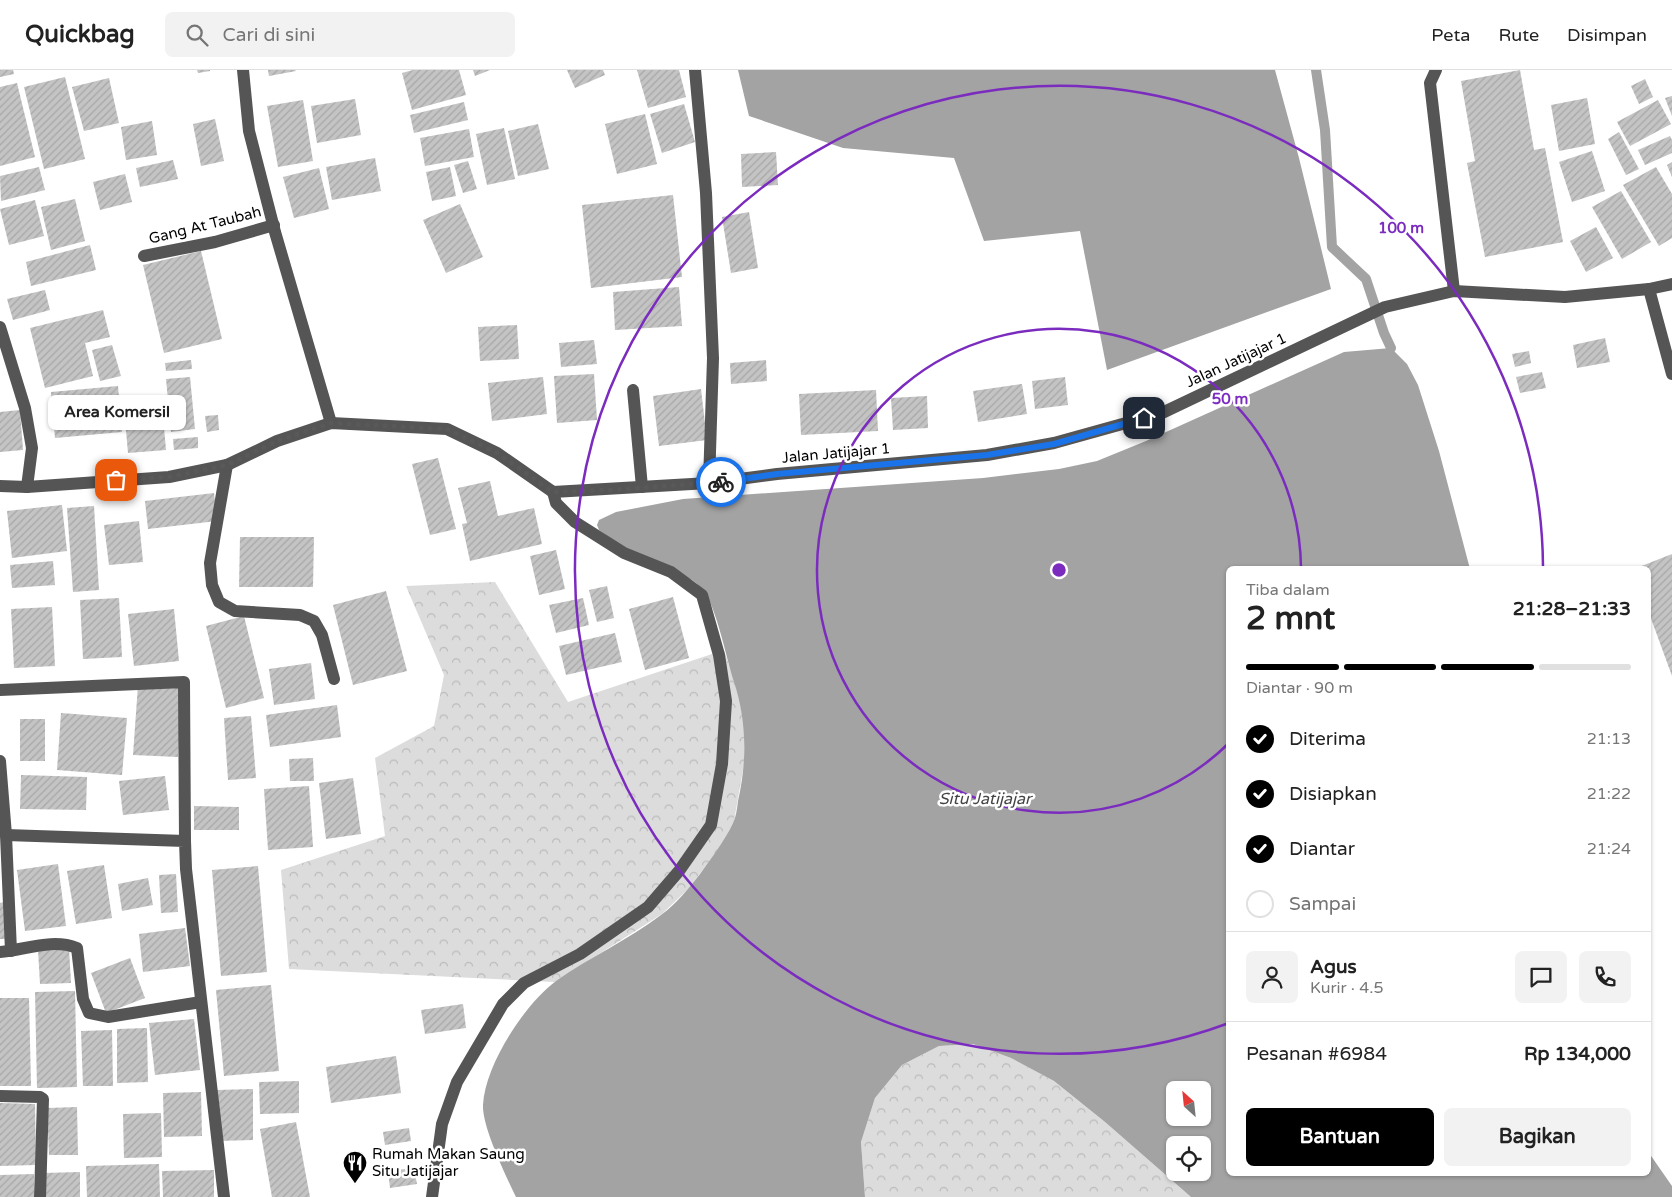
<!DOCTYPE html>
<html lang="id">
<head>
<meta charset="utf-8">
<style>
	:root { --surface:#fff; --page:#f2f2f2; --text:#222; --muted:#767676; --line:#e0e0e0; --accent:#000 }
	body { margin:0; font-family:"Varela Round",sans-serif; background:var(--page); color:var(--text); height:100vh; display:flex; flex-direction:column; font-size:19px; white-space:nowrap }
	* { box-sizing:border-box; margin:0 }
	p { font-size:16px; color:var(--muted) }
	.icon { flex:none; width:28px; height:28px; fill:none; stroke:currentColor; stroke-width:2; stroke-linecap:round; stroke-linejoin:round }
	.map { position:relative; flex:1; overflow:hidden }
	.drawer { position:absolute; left:1226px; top:496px; width:425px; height:610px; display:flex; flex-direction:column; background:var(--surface); border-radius:8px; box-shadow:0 1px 4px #0004 }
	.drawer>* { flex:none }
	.needle { width:32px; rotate:333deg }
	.fabs { position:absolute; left:1166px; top:1011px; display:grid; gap:10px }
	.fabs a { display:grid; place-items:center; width:45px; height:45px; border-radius:8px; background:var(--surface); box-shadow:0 1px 4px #0004; font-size:25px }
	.pin { position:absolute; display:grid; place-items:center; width:42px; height:42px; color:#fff; margin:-21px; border-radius:10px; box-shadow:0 2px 8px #0006 }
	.courier { position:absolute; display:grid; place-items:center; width:50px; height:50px; margin:-25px; border:4px solid #1a73e8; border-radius:50%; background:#fff; color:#222; box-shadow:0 1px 6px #0007 }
	.bubble { position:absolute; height:35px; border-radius:8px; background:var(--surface); box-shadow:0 1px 4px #0004; font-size:16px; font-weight:700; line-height:35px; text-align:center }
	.summary em { font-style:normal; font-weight:700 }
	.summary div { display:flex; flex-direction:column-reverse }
	.summary { display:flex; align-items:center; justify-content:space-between; height:85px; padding:0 20px }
	h1 { font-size:32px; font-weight:700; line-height:38px }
	.bar { display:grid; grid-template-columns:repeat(4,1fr); gap:8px 5px; align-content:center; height:60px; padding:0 20px }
	.bar i { height:6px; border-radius:4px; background:var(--line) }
	.bar .current { background:var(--accent) }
	.bar p { grid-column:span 4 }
	.line { display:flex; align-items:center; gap:12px; padding:0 20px; border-top:1px solid var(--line) }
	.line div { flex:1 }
	.round { display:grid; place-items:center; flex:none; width:52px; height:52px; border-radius:8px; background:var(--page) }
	ol { padding:0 20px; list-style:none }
	li { display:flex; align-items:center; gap:15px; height:55px }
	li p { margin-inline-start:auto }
	li .icon { padding:5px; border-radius:50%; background:var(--accent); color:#fff; stroke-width:4 }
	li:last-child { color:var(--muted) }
	li i { width:28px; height:28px; border:2px solid var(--line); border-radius:50% }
	.action { display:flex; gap:10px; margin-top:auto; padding:10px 20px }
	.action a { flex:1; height:58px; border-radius:8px; background:var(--accent); color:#fff; font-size:20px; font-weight:700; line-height:58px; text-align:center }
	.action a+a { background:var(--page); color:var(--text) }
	header { display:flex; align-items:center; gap:30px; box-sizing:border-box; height:70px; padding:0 25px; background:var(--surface); border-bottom:1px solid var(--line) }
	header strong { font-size:24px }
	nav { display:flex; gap:28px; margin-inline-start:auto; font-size:18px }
	.search { width:350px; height:45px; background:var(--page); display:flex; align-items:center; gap:12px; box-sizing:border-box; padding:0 18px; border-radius:8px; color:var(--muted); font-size:19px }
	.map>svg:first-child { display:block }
	.forest { fill:url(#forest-crowns) }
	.water { fill:#a3a3a3; fill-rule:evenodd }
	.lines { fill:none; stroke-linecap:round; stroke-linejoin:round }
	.stream { stroke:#a3a3a3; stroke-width:10 }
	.building { fill:url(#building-hatch) }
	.minor { stroke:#555; stroke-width:12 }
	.done { stroke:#595959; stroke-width:5; stroke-dasharray:0 9 }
	.route { stroke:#1a73e8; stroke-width:6 }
	.ring { fill:none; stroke:#7b2cbf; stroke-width:2.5 }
	.labels { text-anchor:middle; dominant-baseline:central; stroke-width:5; stroke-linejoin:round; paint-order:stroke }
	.street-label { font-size:15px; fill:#000; stroke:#fff }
	.poi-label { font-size:15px; fill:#000; stroke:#fff; text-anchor:start }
	.water-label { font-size:16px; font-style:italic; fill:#444; stroke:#fff }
	.centre { fill:#7b2cbf; stroke:#fff; stroke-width:2.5 }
	.ring-label { font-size:15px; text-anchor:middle; font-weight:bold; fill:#7b2cbf; stroke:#fff; stroke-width:5; stroke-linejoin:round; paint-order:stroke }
</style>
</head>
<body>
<header>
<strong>Quickbag</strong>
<div class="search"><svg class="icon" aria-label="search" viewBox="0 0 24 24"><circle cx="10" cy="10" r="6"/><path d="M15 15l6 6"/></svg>Cari di sini</div>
<nav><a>Peta</a><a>Rute</a><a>Disimpan</a></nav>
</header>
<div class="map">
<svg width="1672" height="1127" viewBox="0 0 1672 1127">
	<defs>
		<pattern id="forest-crowns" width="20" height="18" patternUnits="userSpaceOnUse" patternTransform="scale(1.25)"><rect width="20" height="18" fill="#dcdcdc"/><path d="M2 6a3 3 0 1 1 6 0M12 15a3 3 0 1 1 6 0" fill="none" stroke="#bbb"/></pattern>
		<pattern id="building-hatch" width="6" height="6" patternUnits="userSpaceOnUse" patternTransform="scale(1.25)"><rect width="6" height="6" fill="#c4c4c4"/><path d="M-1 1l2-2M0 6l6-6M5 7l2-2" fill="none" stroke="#a7a7a7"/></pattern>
	</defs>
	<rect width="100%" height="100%" fill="#fff"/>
	<g class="forest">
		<path d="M495 512 568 632 724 580 739 626 745 660 744 694 734 751 721 776 688 819 662 844 555 912 289 899 281 800 385 766 375 688 434 656 444 605 406 516Z"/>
		<path d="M973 974 1011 988 1054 1011 1105 1052 1191 1127H865L861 1072 875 1028 902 995 939 976Z"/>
	</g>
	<g class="water">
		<path d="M738 0H1275L1299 88 1331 219 1107 300 1080 161 984 171 954 88 843 78 749 46Z"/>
		<path d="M1391 278 1407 294 1418 315 1439 381 1470 499H1229V1104H1649V1083L1672 1116V1127H1191L1105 1052 1054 1011 1011 988 973 974 939 976 902 995 875 1028 861 1072 865 1127H516C506 1106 482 1057 483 1035 485 995 524 935 556 911 590 887 628 870 661 845 676 834 689 818 700 804 712 787 724 772 733 753 736 747 737 739 738 731 747 692 747 651 734 612 726 587 719 549 707 526 703 520 698 514 692 510L631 483 599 460 597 455 599 450 616 442 683 429 983 408 1059 399 1097 391 1146 371 1344 282ZM1175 1020H1202V1048H1175ZM1175 1075H1202V1102H1175Z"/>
	</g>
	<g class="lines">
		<path class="stream" d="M1316 0 1325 60 1332 177 1366 209 1384 263 1391 278"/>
	</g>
	<g class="building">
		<path d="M0 0H13L14 4 0 7Z"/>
		<path d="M197 0H210V1L198 3Z"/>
		<path d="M268 0H295L296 1 269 6Z"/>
		<path d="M413 0H459L466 25 412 40 402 3Z"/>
		<path d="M473 0H490L475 6Z"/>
		<path d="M567 0H603L605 5 575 18Z"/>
		<path d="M637 0H679L686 27 648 38Z"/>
		<path d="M1520 0 1534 80 1545 78 1563 172 1485 187 1467 93 1475 91 1461 11Z"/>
		<path d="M65 7 85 89 44 99 24 17Z"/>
		<path d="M109 8 119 53 84 61 72 17Z"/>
		<path d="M1645 9 1653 27 1639 34 1631 16Z"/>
		<path d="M17 13 35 87 0 96V17Z"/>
		<path d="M1672 26V46L1665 28Z"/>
		<path d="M1587 28 1595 74 1559 81 1551 35Z"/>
		<path d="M355 29 361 65 317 73 311 36Z"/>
		<path d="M303 30 313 91 278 97 267 36Z"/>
		<path d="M1658 30 1671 54 1630 76 1617 52Z"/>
		<path d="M464 32 468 50 414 63 410 45Z"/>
		<path d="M684 34 695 72 662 83 650 44Z"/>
		<path d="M645 44 657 94 617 104 605 54Z"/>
		<path d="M215 49 224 91 201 96 193 54Z"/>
		<path d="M152 51 157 85 126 90 121 57Z"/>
		<path d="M538 54 549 99 518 106 508 61Z"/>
		<path d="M504 58 515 109 487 115 476 64Z"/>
		<path d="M469 59 474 87 425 96 420 68Z"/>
		<path d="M1619 62 1639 99 1626 105 1608 69Z"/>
		<path d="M1670 66 1672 70V83L1645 95 1638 80Z"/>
		<path d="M1592 81 1605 121 1572 132 1559 92Z"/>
		<path d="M776 82 778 115 742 117 741 84Z"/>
		<path d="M375 88 381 121 332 130 326 97Z"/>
		<path d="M173 90 178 109 140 117 136 98Z"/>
		<path d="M468 91 477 119 463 123 454 95Z"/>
		<path d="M1672 92V107L1667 95Z"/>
		<path d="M39 97 45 120 1 131 0 106Z"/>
		<path d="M450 97 456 126 432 131 426 102Z"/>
		<path d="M1656 97 1672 124V168L1659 176 1623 115Z"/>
		<path d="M319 98 329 139 294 148 283 107Z"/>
		<path d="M125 104 132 132 100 140 93 112Z"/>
		<path d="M1621 121 1651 172 1622 189 1592 137Z"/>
		<path d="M673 125 682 207 591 218 582 135Z"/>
		<path d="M75 129 85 171 51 180 41 137Z"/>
		<path d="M35 130 44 166 9 175 0 139Z"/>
		<path d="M460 134 483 187 446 203 423 150Z"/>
		<path d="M749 142 758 198 731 203 722 147Z"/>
		<path d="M1596 157 1613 188 1586 202 1570 171Z"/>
		<path d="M90 175 96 200 31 216 26 192Z"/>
		<path d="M201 181 222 269 164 283 143 195Z"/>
		<path d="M679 217 682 256 615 260 613 222Z"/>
		<path d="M45 220 50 240 13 250 7 229Z"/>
		<path d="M103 240 110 267 85 273 93 306 45 318 30 258Z"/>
		<path d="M517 255 519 289 480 291 478 257Z"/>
		<path d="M1605 268 1610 292 1577 298 1573 275Z"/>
		<path d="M594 270 597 294 561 297 559 273Z"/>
		<path d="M112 275 121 306 100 311 92 280Z"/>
		<path d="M1529 281 1531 293 1515 297 1512 284Z"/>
		<path d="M191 290 192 299 166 301 165 293Z"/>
		<path d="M766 290 767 311 731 314 730 293Z"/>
		<path d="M1542 302 1546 318 1520 323 1516 307Z"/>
		<path d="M594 304 597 350 557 353 554 306Z"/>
		<path d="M190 307 195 359 171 362 166 309Z"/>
		<path d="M543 307 547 344 492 351 488 313Z"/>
		<path d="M1065 307 1068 335 1035 339 1032 311Z"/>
		<path d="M1022 314 1027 344 978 352 973 321Z"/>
		<path d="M118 316 122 362 55 368 51 322Z"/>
		<path d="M701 319 707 370 659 376 653 326Z"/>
		<path d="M876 320 878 361 801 365 799 324Z"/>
		<path d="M927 326 928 358 893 360 891 328Z"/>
		<path d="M20 340 23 380 0 382V342Z"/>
		<path d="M218 345 219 360 207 362 205 346Z"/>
		<path d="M163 346 166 380 128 383 125 349Z"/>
		<path d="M198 367V378L174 380 173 369Z"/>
		<path d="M438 388 456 459 430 465 412 394Z"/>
		<path d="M490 411 498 446 534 438 542 474 470 491 462 454 467 453 458 418Z"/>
		<path d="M214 423 217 451 148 459 145 431Z"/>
		<path d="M62 435 67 481 12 488 7 441Z"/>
		<path d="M94 436 99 520 73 522 67 438Z"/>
		<path d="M139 451 143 492 109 495 104 455Z"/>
		<path d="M240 467H314L313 517H239Z"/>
		<path d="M556 480 565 519 539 525 530 486Z"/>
		<path d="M1672 484V606L1649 543V499H1634Z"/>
		<path d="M53 491 55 515 12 518 10 495Z"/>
		<path d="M607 516 614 548 597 552 589 520Z"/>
		<path d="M386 521 407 601 353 615 333 535Z"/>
		<path d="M673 527 689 588 645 600 629 539Z"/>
		<path d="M119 528 122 587 83 589 80 530Z"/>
		<path d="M583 528 589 555 556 563 549 535Z"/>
		<path d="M52 537 55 596 14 598 11 539Z"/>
		<path d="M174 539 179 591 134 596 128 544Z"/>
		<path d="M244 546 264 628 226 638 206 556Z"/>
		<path d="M615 563 622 592 566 605 559 576Z"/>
		<path d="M311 593 315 629 274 635 269 599Z"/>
		<path d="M138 615 182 618 178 687 133 685Z"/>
		<path d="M337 635 341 667 270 677 266 645Z"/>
		<path d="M61 643 127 648 122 705 57 700Z"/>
		<path d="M251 646 256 708 228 710 224 648Z"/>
		<rect x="20" y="649" width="25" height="42"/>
		<path d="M313 688 314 711H290L289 689Z"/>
		<path d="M21 705 87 707 86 740 20 739Z"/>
		<path d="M165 706 169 740 123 745 119 711Z"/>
		<path d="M353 708 361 764 326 769 319 713Z"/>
		<path d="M309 716 313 777 268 780 264 719Z"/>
		<path d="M194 736 239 737V760H194Z"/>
		<path d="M58 794 66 856 25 861 17 800Z"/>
		<path d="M104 795 112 848 76 854 67 801Z"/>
		<path d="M258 796 267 902 221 906 212 800Z"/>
		<path d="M176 804 178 842 161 843 159 805Z"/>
		<path d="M148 808 153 835 122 841 118 814Z"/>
		<path d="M4 832 5 869H0V833Z"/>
		<path d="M185 858 190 896 143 902 139 864Z"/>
		<path d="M69 878 71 913 40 914 38 880Z"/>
		<path d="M130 888 145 928 106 943 91 903Z"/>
		<path d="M271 915 279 1001 224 1006 216 920Z"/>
		<path d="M75 921 77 1017 37 1018 35 922Z"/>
		<path d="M0 928H29L31 1016H0Z"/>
		<path d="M463 934 466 958 425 964 421 940Z"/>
		<path d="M194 949 200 1000 155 1005 149 953Z"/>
		<path d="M147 958 148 1012 117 1013V959Z"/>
		<path d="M112 960 113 1016H83L81 961Z"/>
		<path d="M396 986 401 1023 331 1033 326 997Z"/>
		<path d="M299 1011V1043L260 1044 259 1012Z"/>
		<path d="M253 1019V1070L218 1071 217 1020Z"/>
		<path d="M201 1022 202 1066 164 1067 163 1023Z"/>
		<path d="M0 1033 35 1034 36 1095 0 1096Z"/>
		<path d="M77 1037 78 1085H49L47 1038Z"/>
		<path d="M161 1043 162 1087 124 1088 123 1044Z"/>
		<path d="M296 1052 310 1127H272L260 1059Z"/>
		<path d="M409 1058 411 1071 385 1075 383 1062Z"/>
		<path d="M159 1094 160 1127H87L86 1096Z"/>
		<path d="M414 1098 417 1114 390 1118 388 1101Z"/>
		<path d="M214 1100V1127H163L162 1101Z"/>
		<path d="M80 1102V1127H43V1103Z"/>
		<path d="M34 1104V1127H0V1105Z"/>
	</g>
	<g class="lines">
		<g class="minor">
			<path d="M243 0 249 61 275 162 331 353"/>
			<path d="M695 0 706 123 713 288 709 413"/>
			<path d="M1436 0 1430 13 1454 221"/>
			<path d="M144 186 215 172 274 155"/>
			<path d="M1649 219 1672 304"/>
			<path d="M0 257 25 338 32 378 27 417"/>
			<path d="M633 320 642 417"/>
			<path d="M227 395 210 493 212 515 219 532 235 541 300 545 314 551 322 565 334 609"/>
			<path d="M0 416 27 417 169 407 227 395 277 371 331 353 447 359 497 383 553 422 709 413 777 404 987 385 1054 373 1162 343 1385 237 1454 221 1565 227 1649 219 1672 214"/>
			<path d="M0 620 184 612 185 771"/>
			<path d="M0 691 6 765 11 881"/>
			<path d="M6 765 185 771 186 799 224 1127"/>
			<path d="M0 882C25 880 52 868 77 878L83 929 89 943 108 947 201 932"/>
			<path d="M0 1026 40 1027 43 1029 40 1127"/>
			<path d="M432 1127 442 1054 457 1012 503 934 524 913 580 884 648 837 679 801 711 755 722 694 726 631 719 585 702 525 671 502 624 483 575 452 556 433 553 422"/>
		</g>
	</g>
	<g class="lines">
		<path class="done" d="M116 410 169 407 227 395 277 371 331 353 447 359 497 383 553 422 610 420 721 412"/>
		<path class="route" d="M721 412 777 404 987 385 1054 374 1144 348"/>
	</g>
	<g class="ring">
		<path d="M1229 673A242 242 0 1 1 1301 498"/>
		<path d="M1229 953A484 484 0 1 1 1543 496"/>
	</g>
	<defs>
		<symbol id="restaurant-pin" viewBox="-11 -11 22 30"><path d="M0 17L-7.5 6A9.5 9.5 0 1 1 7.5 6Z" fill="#000" stroke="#fff"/><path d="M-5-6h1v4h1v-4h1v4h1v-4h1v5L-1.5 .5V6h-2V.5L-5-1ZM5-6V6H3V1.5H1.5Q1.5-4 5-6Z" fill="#fff"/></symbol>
	</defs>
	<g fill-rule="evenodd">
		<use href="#restaurant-pin" x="341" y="1079" width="28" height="38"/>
	</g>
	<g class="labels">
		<g class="street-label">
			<text transform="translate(205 155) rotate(-14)">Gang At Taubah</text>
			<text transform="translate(1236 290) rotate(-25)">Jalan Jatijajar 1</text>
			<text transform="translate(836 383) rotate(-5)">Jalan Jatijajar 1</text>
		</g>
		<g class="poi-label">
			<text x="372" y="1084">Rumah Makan Saung<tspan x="372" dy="17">Situ Jatijajar</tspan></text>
		</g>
		<g class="water-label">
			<text x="985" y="729">Situ Jatijajar</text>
		</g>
	</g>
	<circle cx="1059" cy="500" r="8" class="centre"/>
	<g class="ring-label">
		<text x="1401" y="163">100 m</text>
		<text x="1230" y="334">50 m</text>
	</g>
</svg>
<div class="fabs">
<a><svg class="needle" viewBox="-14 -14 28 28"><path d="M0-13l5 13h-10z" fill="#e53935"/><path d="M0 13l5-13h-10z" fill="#767676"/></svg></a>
<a><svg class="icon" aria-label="locate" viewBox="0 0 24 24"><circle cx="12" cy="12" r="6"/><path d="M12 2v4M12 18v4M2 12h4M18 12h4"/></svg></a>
</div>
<div class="pin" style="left:116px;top:410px;background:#ea580c"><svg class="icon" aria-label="bag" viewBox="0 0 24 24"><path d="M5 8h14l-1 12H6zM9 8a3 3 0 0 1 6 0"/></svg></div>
<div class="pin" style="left:1144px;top:348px;background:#1f2937"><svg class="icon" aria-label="home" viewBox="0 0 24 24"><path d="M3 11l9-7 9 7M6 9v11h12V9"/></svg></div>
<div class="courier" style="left:721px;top:412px"><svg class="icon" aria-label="bike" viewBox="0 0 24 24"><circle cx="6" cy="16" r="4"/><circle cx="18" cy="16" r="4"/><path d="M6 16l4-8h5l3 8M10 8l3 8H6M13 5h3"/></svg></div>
<div class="bubble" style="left:48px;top:325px;width:138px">Area Komersil</div>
<section class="drawer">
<div class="summary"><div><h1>2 mnt</h1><p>Tiba dalam</p></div><em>21:28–21:33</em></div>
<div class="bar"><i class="current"></i><i class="current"></i><i class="current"></i><i></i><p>Diantar · 90 m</p></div>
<ol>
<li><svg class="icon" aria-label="check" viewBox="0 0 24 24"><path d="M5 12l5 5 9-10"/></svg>Diterima<p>21:13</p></li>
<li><svg class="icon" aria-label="check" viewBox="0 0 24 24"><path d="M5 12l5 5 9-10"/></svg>Disiapkan<p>21:22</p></li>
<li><svg class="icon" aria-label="check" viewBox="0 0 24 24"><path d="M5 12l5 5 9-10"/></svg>Diantar<p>21:24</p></li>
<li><i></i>Sampai</li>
</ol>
<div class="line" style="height:90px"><a class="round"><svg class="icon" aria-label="person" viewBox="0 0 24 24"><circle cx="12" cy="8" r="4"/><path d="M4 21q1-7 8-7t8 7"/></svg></a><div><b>Agus</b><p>Kurir · 4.5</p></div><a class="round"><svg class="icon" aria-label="chat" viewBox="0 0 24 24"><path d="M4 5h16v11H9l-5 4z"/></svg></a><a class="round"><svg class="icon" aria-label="phone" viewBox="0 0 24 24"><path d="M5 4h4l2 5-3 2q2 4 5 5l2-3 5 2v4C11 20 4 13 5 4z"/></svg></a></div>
<div class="line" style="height:65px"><div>Pesanan #6984</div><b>Rp 134,000</b></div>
<div class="action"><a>Bantuan</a><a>Bagikan</a></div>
</section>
</div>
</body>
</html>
